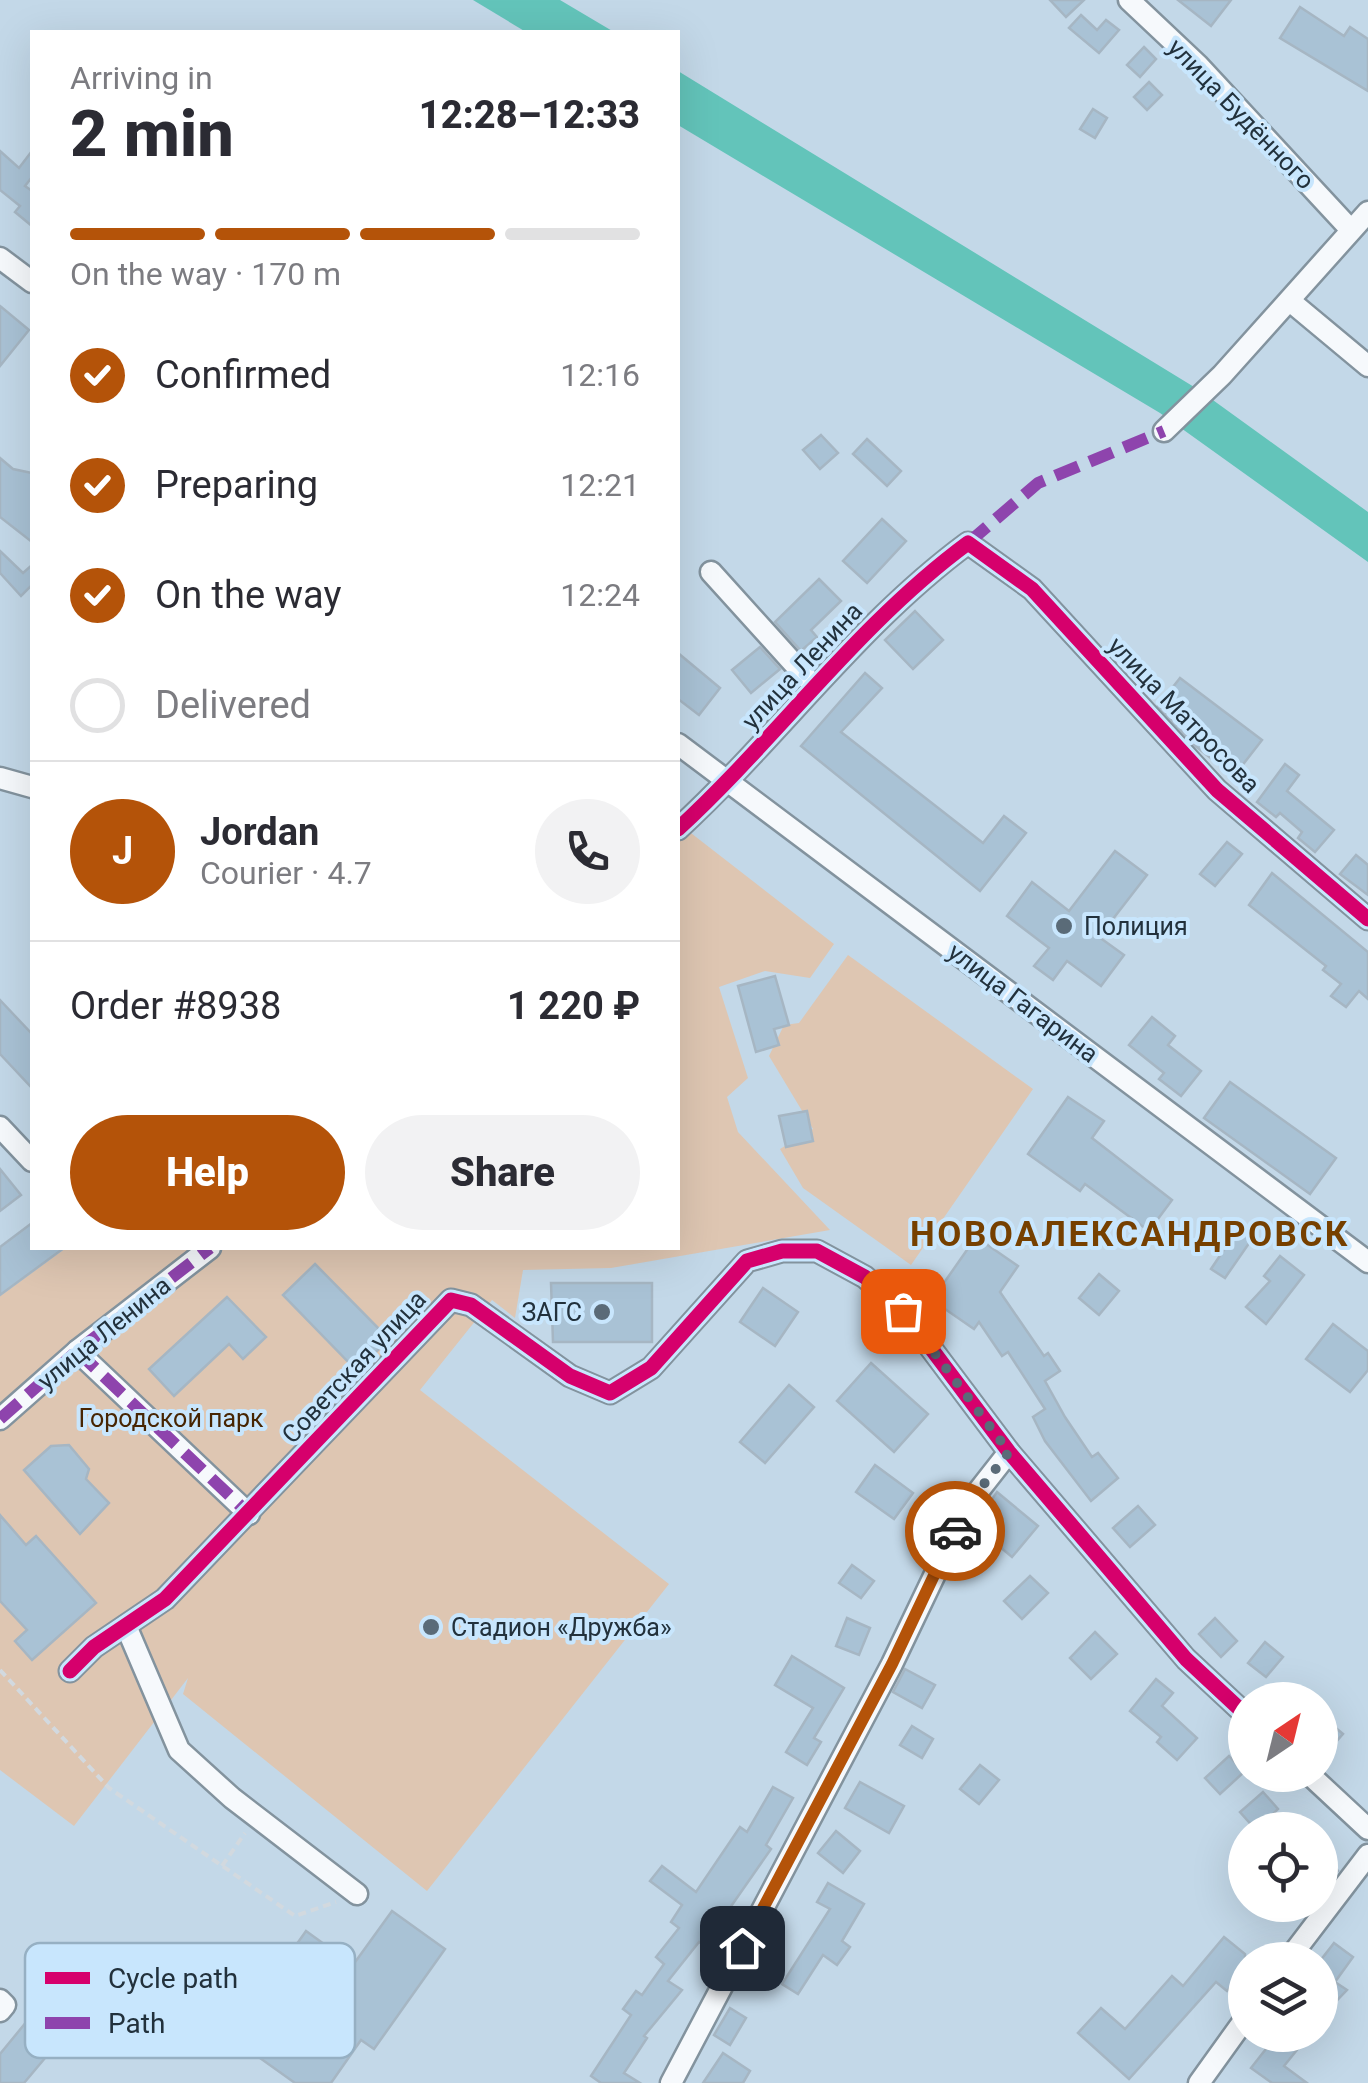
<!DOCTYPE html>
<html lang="en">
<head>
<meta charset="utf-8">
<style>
	:root { --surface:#fff; --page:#f2f2f3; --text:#2b2b33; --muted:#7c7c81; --line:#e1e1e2; --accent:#b45309 }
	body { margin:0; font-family:Roboto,sans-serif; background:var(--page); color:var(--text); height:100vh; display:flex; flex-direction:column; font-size:38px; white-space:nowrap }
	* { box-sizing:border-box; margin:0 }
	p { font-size:32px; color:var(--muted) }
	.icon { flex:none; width:55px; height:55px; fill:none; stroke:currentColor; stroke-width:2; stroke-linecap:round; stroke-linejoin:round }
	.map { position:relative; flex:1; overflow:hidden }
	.panel { position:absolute; left:30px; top:30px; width:650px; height:1220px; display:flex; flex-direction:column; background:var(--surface); border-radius:0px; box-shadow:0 10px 40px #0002 }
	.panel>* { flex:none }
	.needle { width:65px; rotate:35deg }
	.fabs { position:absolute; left:1228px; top:1682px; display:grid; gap:20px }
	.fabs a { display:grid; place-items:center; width:110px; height:110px; border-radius:50%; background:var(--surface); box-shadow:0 10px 40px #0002; font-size:50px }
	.pin { position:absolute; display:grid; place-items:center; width:85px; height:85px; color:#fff; margin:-42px; border-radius:20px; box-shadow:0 5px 15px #0006 }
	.courier { position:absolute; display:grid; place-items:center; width:100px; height:100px; margin:-50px; border:8px solid #b45309; border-radius:50%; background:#fff; color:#222; box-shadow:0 2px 12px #0007 }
	.summary em { font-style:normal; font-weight:800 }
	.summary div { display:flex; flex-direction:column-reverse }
	.summary { display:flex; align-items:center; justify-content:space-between; height:170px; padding:0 40px }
	h1 { font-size:65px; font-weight:800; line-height:75px }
	.bar { display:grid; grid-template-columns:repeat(4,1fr); gap:15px 10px; align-content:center; height:120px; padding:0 40px }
	.bar i { height:12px; border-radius:8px; background:var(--line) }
	.bar .current { background:var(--accent) }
	.bar p { grid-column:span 4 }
	.line { display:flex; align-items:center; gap:25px; padding:0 40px; border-top:2px solid var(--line) }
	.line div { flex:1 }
	.round { display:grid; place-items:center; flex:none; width:105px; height:105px; border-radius:52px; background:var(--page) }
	ol { padding:0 40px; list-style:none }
	li { display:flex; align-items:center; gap:30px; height:110px }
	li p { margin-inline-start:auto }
	li .icon { padding:10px; border-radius:50%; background:var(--accent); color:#fff; stroke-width:4 }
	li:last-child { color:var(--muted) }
	li i { width:55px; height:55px; border:5px solid var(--line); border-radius:50% }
	.primary-button { display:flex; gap:20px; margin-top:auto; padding:20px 40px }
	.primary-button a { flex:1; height:115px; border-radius:60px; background:var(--accent); color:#fff; font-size:40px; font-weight:800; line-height:115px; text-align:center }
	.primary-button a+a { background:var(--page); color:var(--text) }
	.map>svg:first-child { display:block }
	.green { fill:#dec6b2 }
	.water { fill:#63c4ba }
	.building { fill:#a9c2d5; stroke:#a6b6c3; stroke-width:2.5 }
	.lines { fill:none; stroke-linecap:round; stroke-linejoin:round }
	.minor-casing { stroke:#83939e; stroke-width:25 }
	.path { stroke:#d2d9df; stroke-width:4; stroke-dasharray:8 5; stroke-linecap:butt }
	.minor { stroke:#f6f9fc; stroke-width:20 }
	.quiet { stroke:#8e44ad; stroke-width:12; stroke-dasharray:25 12; stroke-linecap:butt }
	.cycleway-casing { stroke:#c8e6fd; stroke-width:21 }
	.cycleway { stroke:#d6006c; stroke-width:15 }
	.done { stroke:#5a6b78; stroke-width:10; stroke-dasharray:0 18 }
	.route { stroke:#b45309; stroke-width:12 }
	.poi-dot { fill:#5a6b78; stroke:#c8e6fd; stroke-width:4 }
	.labels { text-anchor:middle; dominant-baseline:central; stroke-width:8; stroke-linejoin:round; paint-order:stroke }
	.street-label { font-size:25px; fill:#22313c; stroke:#c8e6fd }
	.poi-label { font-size:25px; fill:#22313c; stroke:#c8e6fd; text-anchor:start }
	.park-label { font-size:25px; fill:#472502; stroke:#c8e6fd }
	.district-label { font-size:35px; font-weight:bold; letter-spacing:2.5px; fill:#764000; stroke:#c8e6fd }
	.key { fill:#c8e6fd; stroke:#96b0c3; stroke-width:2.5 }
	.key-label { font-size:28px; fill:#22313c }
</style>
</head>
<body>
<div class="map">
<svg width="1368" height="2083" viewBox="0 0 1368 2083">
	<rect width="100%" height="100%" fill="#c3d8e8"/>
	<g class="green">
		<path d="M687 830 834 944 810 978 765 971 719 987 748 1078 727 1097 738 1132 830 1230 611 1268 523 1270 515 1318 492 1300 420 1390 669 1584 427 1891 183 1694 188 1678 74 1826 0 1770V1296L66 1248H678V838Z"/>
		<path d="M848 955 1033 1089 911 1265 803 1188 780 1149 813 1129 769 1056 784 1025 799 1023Z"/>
	</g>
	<g class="water">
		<path d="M473 0H560L614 32H526Z"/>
		<path d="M678 71 1199 390 1368 512V562L1160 413 678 125Z"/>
	</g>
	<g class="building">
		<path d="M1050 0H1084L1066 17Z"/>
		<path d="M1178 0H1231L1211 26Z"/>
		<path d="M1300 7 1344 36 1350 27 1368 39V91L1280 38Z"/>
		<path d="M1081 15 1097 30 1106 20 1119 30 1099 53 1069 28Z"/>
		<path d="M1144 47 1156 59 1140 77 1127 65Z"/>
		<path d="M1149 82 1162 95 1147 110 1134 97Z"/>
		<path d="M1093 109 1107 118 1095 138 1080 129Z"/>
		<path d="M0 151 19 168 32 151V177L25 186 32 191V226L15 212 20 206 0 190Z"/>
		<path d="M0 306 29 330 0 366Z"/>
		<path d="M821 435 838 453 820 469 803 450Z"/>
		<path d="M867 439 901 471 887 486 853 454Z"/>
		<path d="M0 458 13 469 32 473V542L0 517Z"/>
		<path d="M882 519 906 541 867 583 843 561Z"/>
		<path d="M0 551 23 573 32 565V585L21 596 0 573Z"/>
		<path d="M819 579 841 601 811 630 817 637 801 651 775 622Z"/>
		<path d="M915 611 943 640 913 669 885 640Z"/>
		<path d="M760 647 780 669 751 693 732 670Z"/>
		<path d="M678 653 720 688 699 715 678 699Z"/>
		<path d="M865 673 882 688 841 732 983 843 1004 816 1026 833 980 891 801 746Z"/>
		<path d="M1180 678 1262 740 1234 776 1194 745 1158 706Z"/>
		<path d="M1285 764 1299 775 1287 791 1334 830 1315 852 1298 838 1302 832 1280 813 1276 817 1257 802Z"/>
		<path d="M1227 842 1242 854 1215 886 1200 874Z"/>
		<path d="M1115 851 1147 875 1099 937 1124 955 1101 986 1067 961 1053 980 1034 966 1049 948 1007 916 1032 882 1069 911Z"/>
		<path d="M1356 855 1368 865V895L1340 874Z"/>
		<path d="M1272 873 1368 952V999L1359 991 1346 1007 1331 996 1341 984 1323 970 1326 966 1249 905Z"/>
		<path d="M775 976 789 1025 774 1029 779 1045 756 1052 738 986Z"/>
		<path d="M0 1000 32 1034V1088L0 1054Z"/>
		<path d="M1152 1017 1175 1036 1168 1045 1201 1071 1181 1096 1159 1079 1164 1073 1129 1045Z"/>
		<path d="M1230 1082 1336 1158 1310 1194 1204 1118Z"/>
		<path d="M1068 1097 1104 1121 1092 1138 1172 1200 1149 1231 1085 1184 1080 1191 1028 1154Z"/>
		<path d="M807 1111 813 1141 786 1147 779 1116Z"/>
		<path d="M0 1169 21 1195 0 1211Z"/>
		<path d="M32 1223V1248H64L0 1295V1247Z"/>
		<path d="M1240 1226 1254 1236 1225 1278 1211 1269Z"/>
		<path d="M976 1237 1018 1266 1000 1292 1044 1356 1048 1353 1060 1371 1045 1381 1065 1417 1092 1457 1098 1453 1118 1478 1091 1501 1045 1441 1033 1417 1045 1409 1008 1352 1002 1356 979 1322 974 1329 932 1300Z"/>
		<path d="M1280 1256 1304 1275 1266 1324 1246 1307 1270 1281 1264 1276Z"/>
		<path d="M315 1264 389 1339 357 1371 283 1295Z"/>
		<path d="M1099 1274 1119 1291 1099 1315 1079 1298Z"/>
		<path d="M551 1283H652V1342H553Z"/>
		<path d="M763 1288 798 1312 775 1346 740 1322Z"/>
		<path d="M227 1297 266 1337 243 1359 229 1344 174 1396 149 1369Z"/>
		<path d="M1333 1324 1368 1351V1370L1350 1392 1306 1359Z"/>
		<path d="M871 1363 928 1414 894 1452 837 1401Z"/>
		<path d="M789 1385 814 1407 765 1463 740 1442Z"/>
		<path d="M69 1445 89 1469 86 1479 109 1503 80 1534 24 1470 51 1446Z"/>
		<path d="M875 1465 913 1493 894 1519 856 1492Z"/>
		<path d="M997 1492 1038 1526 1012 1557 974 1525Z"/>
		<path d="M1138 1506 1155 1525 1130 1547 1113 1528Z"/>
		<path d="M0 1515 26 1545 36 1536 96 1603 32 1660 15 1641 27 1630 0 1601Z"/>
		<path d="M852 1565 874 1581 861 1598 839 1583Z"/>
		<path d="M1030 1576 1048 1593 1022 1619 1004 1601Z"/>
		<path d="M847 1618 870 1628 859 1655 836 1646Z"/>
		<path d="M1215 1618 1237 1641 1221 1657 1199 1634Z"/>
		<path d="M1095 1632 1117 1654 1091 1679 1070 1658Z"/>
		<path d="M1265 1642 1283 1657 1266 1677 1248 1663Z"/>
		<path d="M792 1656 844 1688 814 1738 821 1742 807 1765 786 1752 813 1708 775 1685Z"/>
		<path d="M905 1669 935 1685 922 1708 893 1692Z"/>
		<path d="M1156 1679 1173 1693 1162 1706 1197 1738 1177 1760 1157 1742 1161 1737 1130 1711Z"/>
		<path d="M1320 1715 1343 1734 1320 1760Z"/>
		<path d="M912 1726 933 1739 922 1758 900 1745Z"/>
		<path d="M1229 1756 1244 1772 1220 1794 1205 1778Z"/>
		<path d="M980 1765 999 1780 979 1804 960 1789Z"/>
		<path d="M860 1782 904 1806 889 1833 845 1808Z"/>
		<path d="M773 1787 793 1798 766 1845 771 1849 704 1945 699 1942 668 1981 682 1990 644 2036 647 2038 624 2073 640 2083H601L591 2076 631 2015 623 2009 636 1991 642 1995 664 1964 656 1957 679 1928 671 1922 682 1905 650 1881 662 1866 696 1892 740 1827 747 1832Z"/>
		<path d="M1263 1792 1278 1809 1273 1814 1289 1830H1256L1240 1812Z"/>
		<path d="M836 1831 860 1851 843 1873 818 1853Z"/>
		<path d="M1320 1851 1338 1871 1320 1887Z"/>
		<path d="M828 1883 864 1904 842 1941 850 1947 837 1965 823 1955 798 1994 782 1984 830 1909 817 1902Z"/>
		<path d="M392 1911 445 1949 374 2049 361 2040 331 2083H295L208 2021 254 1956 277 1972 306 1931 353 1965Z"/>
		<path d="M1224 1937 1245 1954V1970L1227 1991 1216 1982 1129 2079 1078 2033 1101 2008 1125 2029 1172 1976 1183 1986Z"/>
		<path d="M1334 1943 1353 1957 1335 1982 1347 1990 1320 2018V1961Z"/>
		<path d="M730 2008 746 2018 730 2045 714 2035Z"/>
		<path d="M32 2015 61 2039 24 2083H0V2054Z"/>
		<path d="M1277 2035H1309L1284 2066 1307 2083H1272L1251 2068Z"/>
		<path d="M723 2053 750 2071 743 2083H703Z"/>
	</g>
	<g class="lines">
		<defs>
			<g id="minor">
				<path d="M1129 0 1198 65 1351 230"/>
				<path d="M0 258 32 282"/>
				<path d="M1290 301 1368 366"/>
				<path d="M1164 431 1222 375 1368 212"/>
				<path d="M711 572 814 686"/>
				<path d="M678 744 1368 1262"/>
				<path d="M0 778 32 787"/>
				<path d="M678 829C778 737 858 624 968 543L1032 589 1217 790 1368 919"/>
				<path d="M0 1127 32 1161"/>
				<path d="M77 1351 249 1514"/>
				<path d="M0 1419 77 1351 210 1248"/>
				<path d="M126 1626 179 1750 232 1798 357 1894"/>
				<path d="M70 1671 94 1647 165 1599 451 1300 471 1305 570 1376 610 1393 651 1368 747 1261 782 1251H817L865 1277 903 1311 1009 1452 1186 1659 1245 1714"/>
				<path d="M1310 1775 1368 1829"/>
				<path d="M1288 1960 1368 1855"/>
				<path d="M0 2000 5 2005 0 2011"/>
				<path d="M671 2083 892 1664 969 1503 1009 1452"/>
				<path d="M1199 2083 1245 2019"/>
			</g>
		</defs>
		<use href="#minor" class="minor-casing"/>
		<g class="path">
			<path d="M0 1670 109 1788 295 1916 336 1902"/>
			<path d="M222 1866 245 1833"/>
		</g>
		<use href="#minor" class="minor"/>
		<g class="quiet">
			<path d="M968 543 1038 483 1164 431"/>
			<path d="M77 1351 249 1514"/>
			<path d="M0 1419 77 1351 210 1248"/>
		</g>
		<defs>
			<g id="cycleway">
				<path d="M678 829C778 737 858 624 968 543L1032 589 1217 790 1368 919"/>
				<path d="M70 1671 94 1647 165 1599 451 1300 471 1305 570 1376 610 1393 651 1368 747 1261 782 1251H817L865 1277 903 1311 1009 1452 1186 1659 1245 1714"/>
			</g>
		</defs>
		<use href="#cycleway" class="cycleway-casing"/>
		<use href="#cycleway" class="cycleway"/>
	</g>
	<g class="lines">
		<path class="done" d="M903 1311 1009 1452 969 1503 955 1531"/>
		<path class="route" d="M742 1948 892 1664 955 1531"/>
	</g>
	<g class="poi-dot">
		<circle cx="1064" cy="926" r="10"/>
		<circle cx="602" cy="1312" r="10"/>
		<circle cx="431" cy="1627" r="10"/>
	</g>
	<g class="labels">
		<g class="street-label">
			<text transform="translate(1241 114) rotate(46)">улица Будённого</text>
			<text transform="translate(802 666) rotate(-47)">улица Ленина</text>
			<text transform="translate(1184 715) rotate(46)">улица Матросова</text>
			<text transform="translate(1023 1003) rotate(37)">улица Гагарина</text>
			<text transform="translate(104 1333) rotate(-39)">улица Ленина</text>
			<text transform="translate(354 1367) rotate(-47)">Советская улица</text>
		</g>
		<g class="poi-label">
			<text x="1084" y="926">Полиция</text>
			<text x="582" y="1312" text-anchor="end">ЗАГС</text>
			<text x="451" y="1627">Стадион «Дружба»</text>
		</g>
		<g class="park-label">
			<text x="171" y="1418">Городской парк</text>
		</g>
		<g class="district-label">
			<text x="1130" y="1234">НОВОАЛЕКСАНДРОВСК</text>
		</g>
	</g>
	<rect x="25" y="1943" width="330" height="115" rx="15" class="key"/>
	<rect x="45" y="1972" width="45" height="12" fill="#d6006c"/>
	<rect x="45" y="2017" width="45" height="12" fill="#8e44ad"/>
	<g class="key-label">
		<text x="108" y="1988">Cycle path</text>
		<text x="108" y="2033">Path</text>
	</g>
</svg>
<div class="fabs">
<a><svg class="needle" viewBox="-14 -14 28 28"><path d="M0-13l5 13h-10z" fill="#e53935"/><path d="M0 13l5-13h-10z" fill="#7c7c81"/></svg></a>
<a><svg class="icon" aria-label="locate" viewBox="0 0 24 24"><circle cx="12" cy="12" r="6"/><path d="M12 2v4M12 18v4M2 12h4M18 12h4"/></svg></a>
<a><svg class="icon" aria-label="layers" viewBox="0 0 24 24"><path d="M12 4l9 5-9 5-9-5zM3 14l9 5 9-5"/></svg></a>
</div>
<div class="pin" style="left:903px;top:1311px;background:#ea580c"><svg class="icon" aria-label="bag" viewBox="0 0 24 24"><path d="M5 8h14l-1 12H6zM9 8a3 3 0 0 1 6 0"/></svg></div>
<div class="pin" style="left:742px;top:1948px;background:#1f2937"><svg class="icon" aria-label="home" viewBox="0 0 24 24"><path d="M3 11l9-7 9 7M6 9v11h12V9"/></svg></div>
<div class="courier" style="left:955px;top:1531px"><svg class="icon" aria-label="car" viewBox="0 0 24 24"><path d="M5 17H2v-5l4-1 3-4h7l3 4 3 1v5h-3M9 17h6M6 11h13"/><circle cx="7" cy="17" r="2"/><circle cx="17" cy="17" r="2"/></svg></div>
<section class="panel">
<div class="summary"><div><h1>2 min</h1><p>Arriving in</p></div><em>12:28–12:33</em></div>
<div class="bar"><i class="current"></i><i class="current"></i><i class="current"></i><i></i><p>On the way · 170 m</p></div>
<ol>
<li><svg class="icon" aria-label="check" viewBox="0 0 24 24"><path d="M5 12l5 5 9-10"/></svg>Confirmed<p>12:16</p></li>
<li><svg class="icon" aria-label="check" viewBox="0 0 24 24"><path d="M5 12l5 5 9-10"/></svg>Preparing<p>12:21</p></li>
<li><svg class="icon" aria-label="check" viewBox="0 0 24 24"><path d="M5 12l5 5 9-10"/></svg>On the way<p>12:24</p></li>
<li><i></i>Delivered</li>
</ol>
<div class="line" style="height:180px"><b class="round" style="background:var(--accent);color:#fff">J</b><div><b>Jordan</b><p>Courier · 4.7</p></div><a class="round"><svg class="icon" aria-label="phone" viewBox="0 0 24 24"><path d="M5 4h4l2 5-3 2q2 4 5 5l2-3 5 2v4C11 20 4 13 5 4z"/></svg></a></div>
<div class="line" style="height:130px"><div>Order #8938</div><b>1 220 ₽</b></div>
<div class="primary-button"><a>Help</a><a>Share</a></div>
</section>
</div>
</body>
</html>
